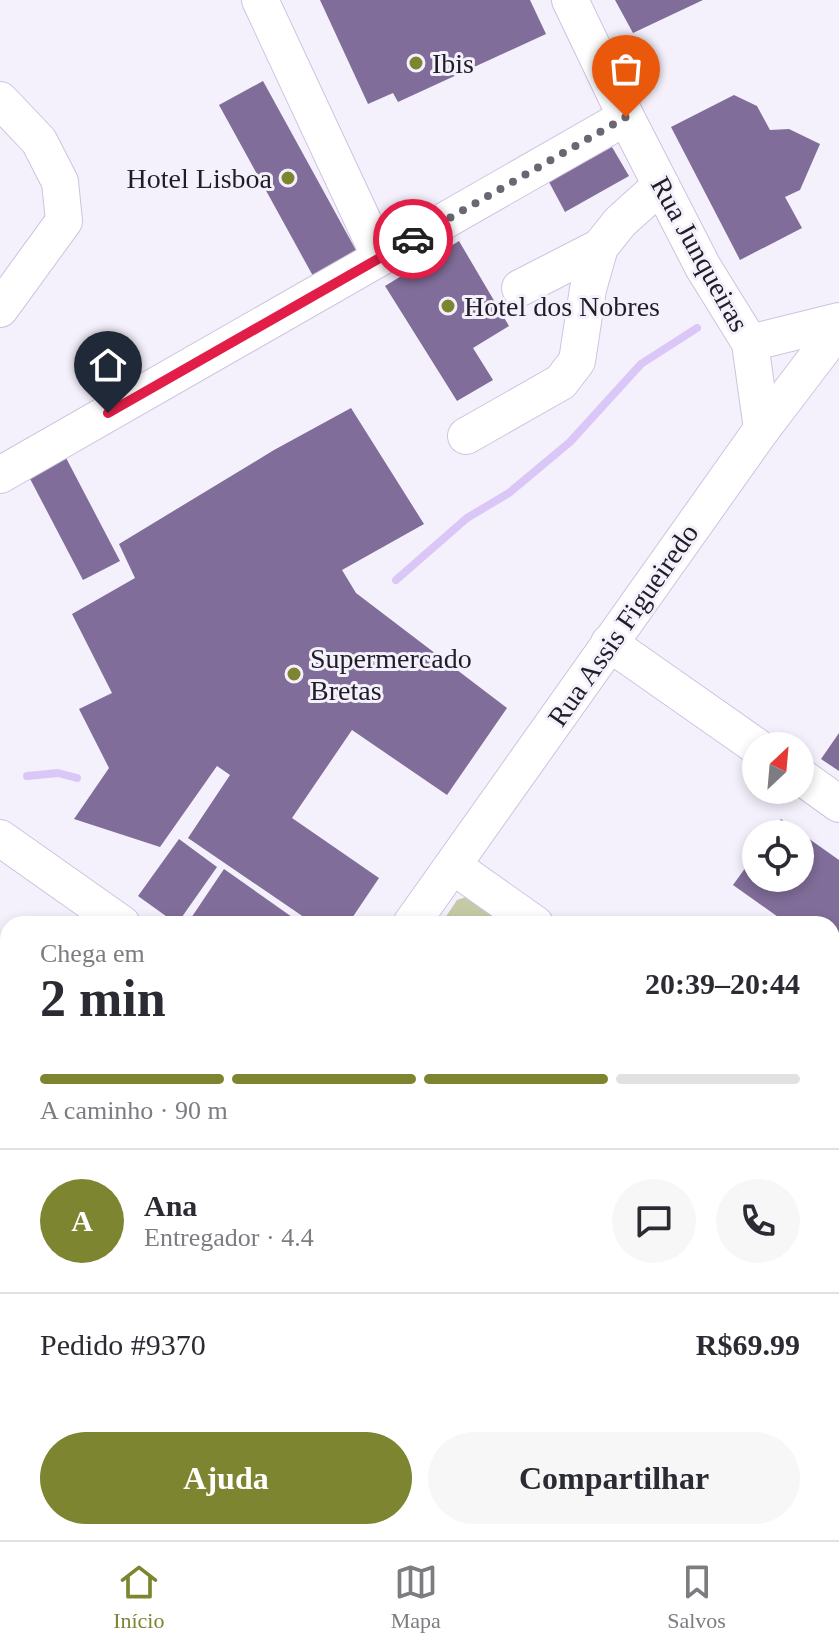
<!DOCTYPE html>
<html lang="pt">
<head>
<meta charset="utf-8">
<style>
	:root { --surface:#fff; --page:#f7f7f7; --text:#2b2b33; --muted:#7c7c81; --line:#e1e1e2; --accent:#7d8531 }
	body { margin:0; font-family:"Times New Roman",serif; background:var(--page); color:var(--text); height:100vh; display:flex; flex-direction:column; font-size:30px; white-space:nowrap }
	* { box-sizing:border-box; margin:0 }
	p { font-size:26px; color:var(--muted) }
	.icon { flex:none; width:44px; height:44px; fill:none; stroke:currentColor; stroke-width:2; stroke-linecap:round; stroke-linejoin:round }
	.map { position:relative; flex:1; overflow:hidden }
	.panel { position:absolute; left:0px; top:916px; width:840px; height:624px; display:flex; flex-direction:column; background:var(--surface); border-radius:24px 24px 0 0; box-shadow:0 4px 12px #0003 }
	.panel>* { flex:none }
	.needle { width:52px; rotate:26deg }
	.tools { position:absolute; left:742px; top:732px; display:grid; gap:16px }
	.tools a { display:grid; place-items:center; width:72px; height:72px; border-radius:50%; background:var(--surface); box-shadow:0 4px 12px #0003; font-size:40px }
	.pin { position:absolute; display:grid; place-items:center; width:68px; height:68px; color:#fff; margin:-82px -34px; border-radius:50% 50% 50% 0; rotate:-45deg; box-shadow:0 0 8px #0007 }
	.pin .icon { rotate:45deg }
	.courier { position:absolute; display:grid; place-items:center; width:80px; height:80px; margin:-40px; border:6px solid #e11d48; border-radius:50%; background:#fff; color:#222; box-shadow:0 2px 10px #0007 }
	.summary em { font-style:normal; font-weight:800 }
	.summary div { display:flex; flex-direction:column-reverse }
	.summary { display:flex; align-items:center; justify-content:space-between; height:136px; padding:0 40px }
	h1 { font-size:52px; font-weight:800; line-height:60px }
	.bar { display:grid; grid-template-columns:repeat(4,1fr); gap:12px 8px; align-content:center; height:96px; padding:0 40px }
	.bar i { height:10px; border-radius:6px; background:var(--line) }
	.bar .current { background:var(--accent) }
	.bar p { grid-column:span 4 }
	.line { display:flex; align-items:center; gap:20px; padding:0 40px; border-top:2px solid var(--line) }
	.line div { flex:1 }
	.round { display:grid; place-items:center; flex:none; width:84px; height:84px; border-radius:42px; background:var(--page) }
	.button { display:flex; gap:16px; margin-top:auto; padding:16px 40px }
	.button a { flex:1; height:92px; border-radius:48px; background:var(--accent); color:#fff; font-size:32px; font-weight:800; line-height:92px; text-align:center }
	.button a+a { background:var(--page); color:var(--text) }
	.tabs { display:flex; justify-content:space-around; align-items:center; height:112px; border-top:2px solid var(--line); background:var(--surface); font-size:22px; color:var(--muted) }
	.tabs a { display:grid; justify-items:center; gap:4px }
	.tabs .current { color:var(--accent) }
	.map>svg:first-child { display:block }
	.green { fill:#c5caa6 }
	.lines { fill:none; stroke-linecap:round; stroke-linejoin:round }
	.stream { stroke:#dac7f7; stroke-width:8 }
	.building { fill:#806d99 }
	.minor-casing { stroke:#cec3df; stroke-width:38 }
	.minor { stroke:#fff; stroke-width:36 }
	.done { stroke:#6b6772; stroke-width:8; stroke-dasharray:0 14.4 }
	.route { stroke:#e11d48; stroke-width:10 }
	.poi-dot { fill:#7d8531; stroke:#f5f1fc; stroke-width:3 }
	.labels { text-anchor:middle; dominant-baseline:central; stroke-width:6; stroke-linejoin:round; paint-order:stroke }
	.poi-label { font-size:28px; fill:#211d27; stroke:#f5f1fc; text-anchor:start }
	.street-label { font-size:28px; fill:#211d27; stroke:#f5f1fc }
</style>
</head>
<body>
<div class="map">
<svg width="839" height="1540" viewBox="0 0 839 1540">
	<rect width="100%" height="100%" fill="#f5f1fc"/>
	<path class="green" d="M469 896 509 924H441L457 900Z"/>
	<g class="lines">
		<g class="stream">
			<path d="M396 580 467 518 509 493 570 442 641 364 697 328"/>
			<path d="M27 776 58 773 77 778"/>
		</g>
	</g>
	<g class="building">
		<path d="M320 0H530L546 34 398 102 393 93 368 104Z"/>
		<path d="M615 0H703L633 33Z"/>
		<path d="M263 81 357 252 313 276 219 105Z"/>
		<path d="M734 95 757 106 770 130 789 129 820 144 800 190 785 197 802 228 740 260 671 127Z"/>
		<path d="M612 147 629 176 565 212 549 182Z"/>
		<path d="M459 241 509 326 473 348 493 380 457 401 385 286Z"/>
		<path d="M351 408 424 524 342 570 356 593 507 708 447 795 352 730 292 818 379 878 348 924H314L188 838 230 775 217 766 160 847 74 819 109 768 79 709 112 693 72 614 135 578 119 544 274 450Z"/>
		<path d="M64 454 120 561 83 580 27 473Z"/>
		<path d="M839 733V771L821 759Z"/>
		<path d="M781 819 839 860V960L832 955V924H788L733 885 756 853V878H800V834H770Z"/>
		<path d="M179 839 217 867 177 924 138 896Z"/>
		<path d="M224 869 302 924H187Z"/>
	</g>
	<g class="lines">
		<defs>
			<g id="minor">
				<path d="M260 0 380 257"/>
				<path d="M570 0 626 117 703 267 750 343 762 429"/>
				<path d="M0 100 39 141 60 182 64 221 0 309"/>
				<path d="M520 288 600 247"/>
				<path d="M750 343 839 321"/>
				<path d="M466 436 561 382 577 361 588 289 600 247 620 222 661 185"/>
				<path d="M0 475 626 117"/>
				<path d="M609 643 756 746"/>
				<path d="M800 776 839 804"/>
				<path d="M0 838 122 924"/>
				<path d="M453 866 535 924"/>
				<path d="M411 924 762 429 839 328"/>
				<path d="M832 1128 839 1133"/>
				<path d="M832 1168 839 1158"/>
				<path d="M832 1391 839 1396"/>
				<path d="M0 1430 8 1435"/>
				<path d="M0 1520 8 1509"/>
				<path d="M186 1532 198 1540"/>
				<path d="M564 1540 570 1532"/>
			</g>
		</defs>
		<use href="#minor" class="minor-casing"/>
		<use href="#minor" class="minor"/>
	</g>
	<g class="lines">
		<path class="done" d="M413 239 626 117"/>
		<path class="route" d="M108 413 413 239"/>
	</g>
	<g class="poi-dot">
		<circle cx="416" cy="63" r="8"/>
		<circle cx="288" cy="178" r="8"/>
		<circle cx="448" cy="306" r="8"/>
		<circle cx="294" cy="674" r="8"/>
	</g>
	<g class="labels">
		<g class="poi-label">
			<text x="432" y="63">Ibis</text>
			<text x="272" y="178" text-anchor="end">Hotel Lisboa</text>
			<text x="464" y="306">Hotel dos Nobres</text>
			<text x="310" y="658">Supermercado<tspan x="310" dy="32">Bretas</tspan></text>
		</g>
		<g class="street-label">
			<text transform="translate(700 254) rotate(61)">Rua Junqueiras</text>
			<text transform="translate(623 625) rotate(-55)">Rua Assis Figueiredo</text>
		</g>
	</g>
</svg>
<div class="tools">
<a><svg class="needle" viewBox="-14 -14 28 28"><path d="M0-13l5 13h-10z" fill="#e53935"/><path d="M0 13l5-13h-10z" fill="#7c7c81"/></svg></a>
<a><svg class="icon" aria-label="locate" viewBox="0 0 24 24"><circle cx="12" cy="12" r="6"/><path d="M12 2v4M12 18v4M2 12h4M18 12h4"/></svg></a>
</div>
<div class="pin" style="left:626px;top:117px;background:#ea580c"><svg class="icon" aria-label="bag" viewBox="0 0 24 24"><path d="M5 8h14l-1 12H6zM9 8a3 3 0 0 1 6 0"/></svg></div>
<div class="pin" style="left:108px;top:413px;background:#1f2937"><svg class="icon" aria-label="home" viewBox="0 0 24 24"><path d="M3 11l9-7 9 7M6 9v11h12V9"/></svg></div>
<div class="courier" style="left:413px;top:239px"><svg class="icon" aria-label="car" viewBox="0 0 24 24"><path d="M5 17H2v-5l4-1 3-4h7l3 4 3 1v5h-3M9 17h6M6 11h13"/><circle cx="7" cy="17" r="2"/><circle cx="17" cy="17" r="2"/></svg></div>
<section class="panel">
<div class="summary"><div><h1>2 min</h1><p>Chega em</p></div><em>20:39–20:44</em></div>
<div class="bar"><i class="current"></i><i class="current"></i><i class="current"></i><i></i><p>A caminho · 90 m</p></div>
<div class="line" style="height:144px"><b class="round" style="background:var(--accent);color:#fff">A</b><div><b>Ana</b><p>Entregador · 4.4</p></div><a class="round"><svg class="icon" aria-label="chat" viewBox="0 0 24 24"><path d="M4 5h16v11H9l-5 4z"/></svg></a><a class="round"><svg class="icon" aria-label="phone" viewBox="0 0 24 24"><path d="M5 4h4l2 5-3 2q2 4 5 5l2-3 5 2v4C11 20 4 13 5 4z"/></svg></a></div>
<div class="line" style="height:104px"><div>Pedido #9370</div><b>R$69.99</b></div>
<div class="button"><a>Ajuda</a><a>Compartilhar</a></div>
</section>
</div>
<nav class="tabs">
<a class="current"><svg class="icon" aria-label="home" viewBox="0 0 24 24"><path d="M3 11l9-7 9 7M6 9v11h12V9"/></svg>Início</a>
<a><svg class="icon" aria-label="map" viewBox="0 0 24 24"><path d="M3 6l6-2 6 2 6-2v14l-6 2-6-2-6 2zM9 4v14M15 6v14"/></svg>Mapa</a>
<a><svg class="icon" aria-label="saved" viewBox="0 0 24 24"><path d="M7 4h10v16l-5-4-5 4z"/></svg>Salvos</a>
</nav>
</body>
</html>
